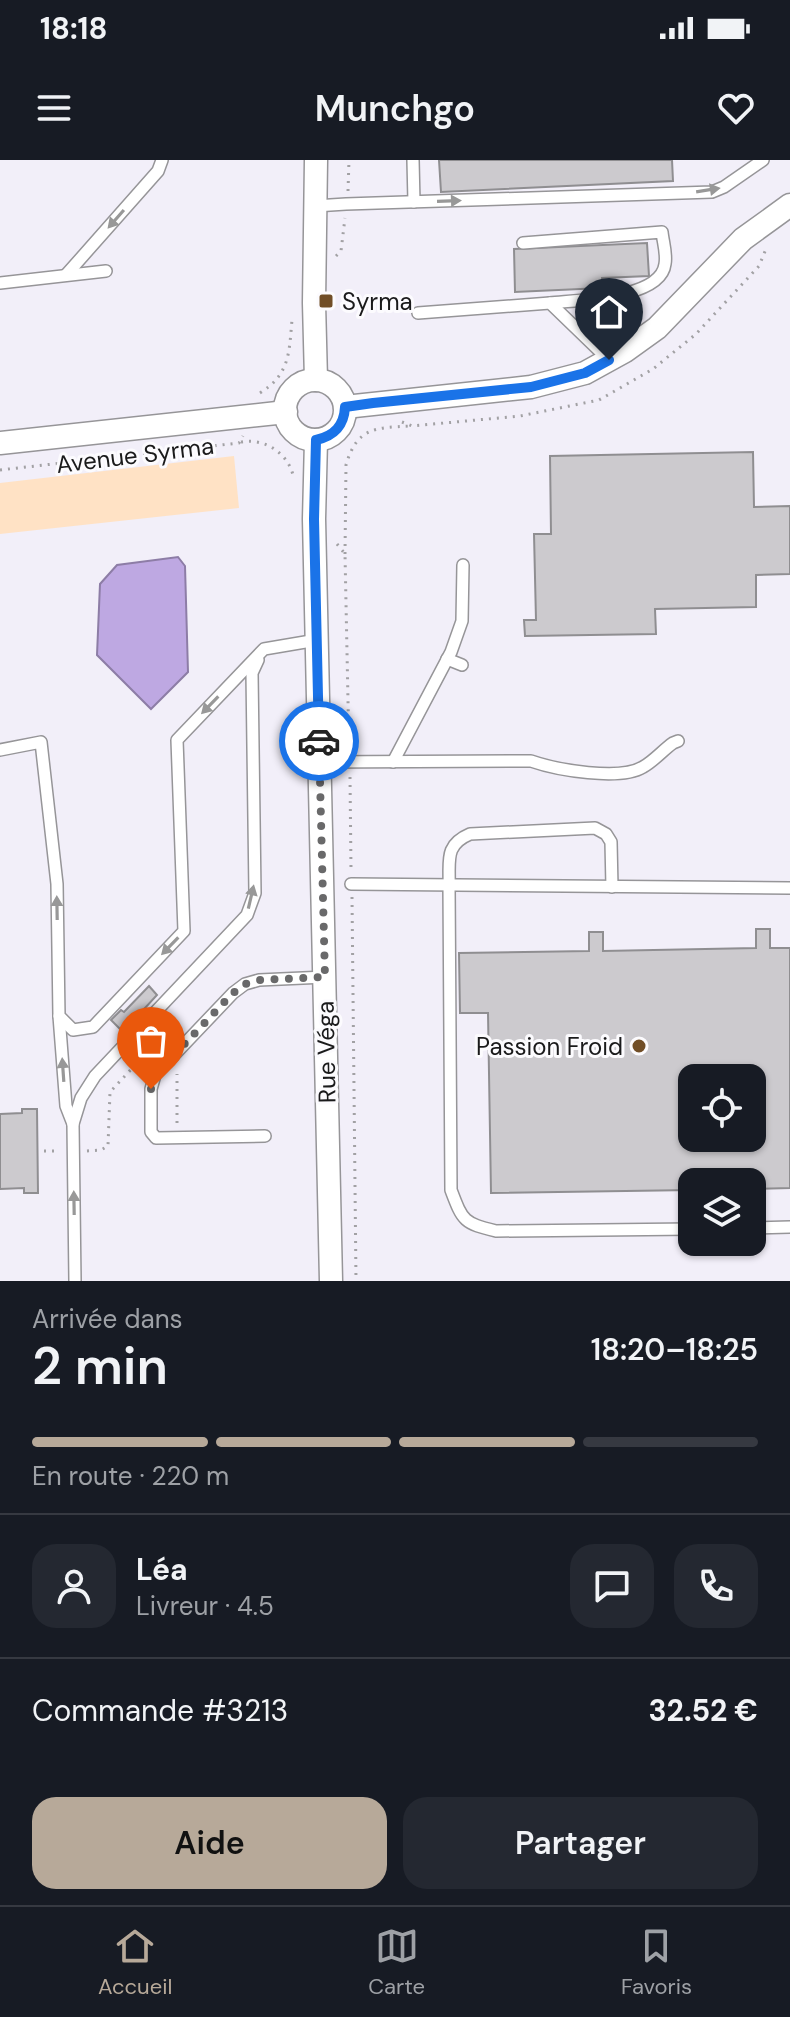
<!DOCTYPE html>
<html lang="fr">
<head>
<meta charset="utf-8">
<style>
	:root { --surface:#171b24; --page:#242831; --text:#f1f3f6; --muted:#9ea1a6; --line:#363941; --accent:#b7a999 }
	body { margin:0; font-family:"DM Sans",sans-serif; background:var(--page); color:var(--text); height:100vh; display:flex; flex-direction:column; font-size:30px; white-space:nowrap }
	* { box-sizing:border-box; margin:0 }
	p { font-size:26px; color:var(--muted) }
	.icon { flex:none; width:44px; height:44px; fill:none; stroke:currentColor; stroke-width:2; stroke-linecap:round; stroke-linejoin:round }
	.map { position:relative; height:1121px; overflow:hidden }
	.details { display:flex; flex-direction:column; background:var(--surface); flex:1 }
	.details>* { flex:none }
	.tools { position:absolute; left:678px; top:904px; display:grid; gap:16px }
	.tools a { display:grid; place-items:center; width:88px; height:88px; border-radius:16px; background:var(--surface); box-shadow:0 2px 6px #0004; font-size:40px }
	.pin { position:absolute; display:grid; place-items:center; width:68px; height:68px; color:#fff; margin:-82px -34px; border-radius:50% 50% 50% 0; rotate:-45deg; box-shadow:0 0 8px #0007 }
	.pin .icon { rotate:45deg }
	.courier { position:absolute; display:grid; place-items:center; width:80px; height:80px; margin:-40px; border:6px solid #1a73e8; border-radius:50%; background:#fff; color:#222; box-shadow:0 2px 10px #0007 }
	.overview em { font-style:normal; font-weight:600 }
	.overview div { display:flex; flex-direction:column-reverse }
	.overview { display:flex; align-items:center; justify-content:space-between; height:136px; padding:0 32px }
	h1 { font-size:52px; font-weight:600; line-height:60px }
	.bar { display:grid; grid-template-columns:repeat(4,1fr); gap:12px 8px; align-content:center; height:96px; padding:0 32px }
	.bar i { height:10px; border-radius:6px; background:var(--line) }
	.bar .current { background:var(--accent) }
	.bar p { grid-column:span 4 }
	.line { display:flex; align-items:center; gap:20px; padding:0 32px; border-top:2px solid var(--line) }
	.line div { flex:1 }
	.round { display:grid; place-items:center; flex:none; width:84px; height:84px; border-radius:24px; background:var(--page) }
	.action { display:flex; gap:16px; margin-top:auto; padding:16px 32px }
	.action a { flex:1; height:92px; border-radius:24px; background:var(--accent); color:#111; font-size:32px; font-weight:600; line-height:92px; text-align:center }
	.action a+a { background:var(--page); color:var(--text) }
	.status { display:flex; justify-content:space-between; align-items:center; height:56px; padding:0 40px; background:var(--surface); direction:ltr }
	.status svg { height:22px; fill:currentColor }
	header { display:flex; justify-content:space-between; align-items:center; height:104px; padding:0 32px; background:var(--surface); font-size:36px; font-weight:600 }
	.tabs { display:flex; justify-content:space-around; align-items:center; height:112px; border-top:2px solid var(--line); background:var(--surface); font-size:22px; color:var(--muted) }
	.tabs a { display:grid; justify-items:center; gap:4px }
	.tabs .current { color:var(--accent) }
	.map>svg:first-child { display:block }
	.built { fill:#f2eff9; fill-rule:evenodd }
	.green { fill:#ffe2c5 }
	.water { fill:#bea8e2; stroke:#8d7da6; stroke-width:2 }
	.building { fill:#cccace; stroke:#8f8e91; stroke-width:2; fill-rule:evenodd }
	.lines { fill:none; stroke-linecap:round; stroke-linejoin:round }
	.service-casing { stroke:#969598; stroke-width:14 }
	.minor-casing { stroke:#969598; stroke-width:25 }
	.path { stroke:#a2a1a4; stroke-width:3; stroke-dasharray:2 6; stroke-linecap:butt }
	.service { stroke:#fff; stroke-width:11 }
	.minor { stroke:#fff; stroke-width:22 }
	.oneway { fill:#989898 }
	.done { stroke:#69696a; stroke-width:8; stroke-dasharray:0 14.4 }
	.route { stroke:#1a73e8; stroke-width:10 }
	.poi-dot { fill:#714e27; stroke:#fcfbfe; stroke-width:3 }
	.labels { text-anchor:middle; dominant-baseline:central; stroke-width:6; stroke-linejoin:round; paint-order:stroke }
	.poi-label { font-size:24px; fill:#1a1a1b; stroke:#fcfbfe; text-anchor:start }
	.street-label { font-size:24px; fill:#1a1a1b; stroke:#fcfbfe }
</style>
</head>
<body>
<div class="status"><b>18:18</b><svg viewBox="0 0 49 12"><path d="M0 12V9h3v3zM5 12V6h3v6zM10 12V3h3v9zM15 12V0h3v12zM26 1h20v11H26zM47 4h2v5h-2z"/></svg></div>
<header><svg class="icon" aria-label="menu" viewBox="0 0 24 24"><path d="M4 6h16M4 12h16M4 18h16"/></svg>Munchgo<svg class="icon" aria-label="heart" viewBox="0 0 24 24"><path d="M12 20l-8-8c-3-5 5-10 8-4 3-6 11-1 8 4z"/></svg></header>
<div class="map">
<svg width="790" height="1121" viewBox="0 0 790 1121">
	<rect width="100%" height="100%" fill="#fcfbfe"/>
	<path class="built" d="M0 0H790V1121H0ZM692 918H752V978H692ZM692 1022H752V1082H692Z"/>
	<path class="green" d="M234 296 239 348 0 374V323Z"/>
	<path class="water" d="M178 397 185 406 188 512 151 549 97 495 100 424 117 405Z"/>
	<g class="building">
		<path d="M439 0H672L673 21 441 32Z"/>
		<path d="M647 83 649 116 602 118V128L515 132 514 89Z"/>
		<path d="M753 292 754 347 790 346V414L756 415V447L655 449 656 474 525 476 524 460H536L534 374H551L550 296Z"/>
		<path d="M756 769H770V788H790V1028L752 1029V1022H692V1030L491 1033 488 853H460L459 793 589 791V772H603V791L756 788ZM692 918H752V978H692Z"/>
		<path d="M149 826 157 835 133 861 135 863 125 874 111 860 121 850 124 852Z"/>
		<path d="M22 949H37L38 1033H24V1028L0 1029V954L22 953Z"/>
	</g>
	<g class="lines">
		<defs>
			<g id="service">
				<path d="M413 0 414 42"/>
				<path d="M315 46 346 44 712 32 724 27 763 0"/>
				<path d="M523 83 662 72C663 82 667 94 665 104 661 139 577 140 550 143"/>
				<path d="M66 115 158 11 162 0"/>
				<path d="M0 123 106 111"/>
				<path d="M418 153 550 143 609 200"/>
				<path d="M447 499 462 505"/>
				<path d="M0 590 41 582 57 724 59 856 73 870 93 867 184 771 177 580 264 489 317 480"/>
				<path d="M320 602 531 601C557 610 620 621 643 607 654 601 663 590 673 583L678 581"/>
				<path d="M393 602 451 492 462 461 463 405"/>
				<path d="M351 724 790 728"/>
				<path d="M612 727 611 682 606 674 595 668 470 674C444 685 450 701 449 725L451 1030C463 1062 464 1063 496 1071L692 1069"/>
				<path d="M59 856 66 946 73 964"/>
				<path d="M265 976 156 978 151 972V929L155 915 233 833 245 824 259 820 325 817"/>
				<path d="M752 1068 790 1067"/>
				<path d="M75 1121 73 964 81 938 95 916 247 755 255 733 252 513 258 500"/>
			</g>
			<g id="minor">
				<path d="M316 0 314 143 316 220"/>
				<circle cx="315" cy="250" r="30"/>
				<path d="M345 247 531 227 585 213 625 191 657 168 743 79 790 45"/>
				<path d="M316 280 314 359 331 1121"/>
				<path d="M0 283 286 252"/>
			</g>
		</defs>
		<use href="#service" class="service-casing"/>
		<use href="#minor" class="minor-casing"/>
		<g class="path">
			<path d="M348 31 349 0"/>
			<path d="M336 96 341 91 345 58"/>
			<path d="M260 233C290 214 289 193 292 160"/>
			<path d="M402 262 412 266 520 256 599 240 653 209 696 174 759 106 766 89"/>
			<path d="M241 282C264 278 287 292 293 315"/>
			<path d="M0 310 239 283 243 276"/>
			<path d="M337 384 345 394 349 589"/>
			<path d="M345 394 346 305C357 267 375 268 410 266"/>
			<path d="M350 617 351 709"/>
			<path d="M352 737 356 1121"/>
			<path d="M177 963V914"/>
			<path d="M44 991H59"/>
			<path d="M87 991 101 990 108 986 110 932 164 874"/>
		</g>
		<use href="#service" class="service"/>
		<use href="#minor" class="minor"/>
	</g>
	<defs><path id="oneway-solid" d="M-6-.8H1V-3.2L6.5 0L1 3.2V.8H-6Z" transform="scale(2)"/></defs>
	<g class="oneway">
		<use href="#oneway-solid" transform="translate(708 30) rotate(-9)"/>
		<use href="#oneway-solid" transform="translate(449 41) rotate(-2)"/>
		<use href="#oneway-solid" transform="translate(116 59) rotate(131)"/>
		<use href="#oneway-solid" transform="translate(210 545) rotate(134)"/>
		<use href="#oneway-solid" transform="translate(251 737) rotate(-77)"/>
		<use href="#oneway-solid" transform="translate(57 748) rotate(-91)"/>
		<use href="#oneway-solid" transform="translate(170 786) rotate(134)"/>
		<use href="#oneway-solid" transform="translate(63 910) rotate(-94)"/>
		<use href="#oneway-solid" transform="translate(74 1043) rotate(-91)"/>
	</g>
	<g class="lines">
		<path class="done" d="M151 929 155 915 233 833 245 824 259 820 325 817 319 581"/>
		<path class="route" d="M319 581 314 359 316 280C334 276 344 266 345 247L373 243 531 227 585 213 609 200"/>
	</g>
	<g class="poi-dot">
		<rect x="318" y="133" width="16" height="16" rx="4"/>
		<circle cx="639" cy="886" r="8"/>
	</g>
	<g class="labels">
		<g class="poi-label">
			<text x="342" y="141">Syrma</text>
			<text x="623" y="886" text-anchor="end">Passion Froid</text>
		</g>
		<g class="street-label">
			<text transform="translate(135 295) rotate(-7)">Avenue Syrma</text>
			<text transform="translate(326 892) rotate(-91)">Rue Véga</text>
		</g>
	</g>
</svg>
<div class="tools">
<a><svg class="icon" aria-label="locate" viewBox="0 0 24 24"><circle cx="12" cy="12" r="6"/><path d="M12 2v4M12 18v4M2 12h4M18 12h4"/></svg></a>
<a><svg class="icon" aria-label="layers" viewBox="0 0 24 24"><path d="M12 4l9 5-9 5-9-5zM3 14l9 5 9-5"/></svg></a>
</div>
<div class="pin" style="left:151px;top:929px;background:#ea580c"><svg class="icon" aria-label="bag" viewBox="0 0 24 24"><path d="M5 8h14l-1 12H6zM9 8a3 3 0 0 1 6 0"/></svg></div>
<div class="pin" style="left:609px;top:200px;background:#1f2937"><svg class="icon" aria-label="home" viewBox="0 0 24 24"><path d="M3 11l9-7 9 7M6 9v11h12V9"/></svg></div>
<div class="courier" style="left:319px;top:581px"><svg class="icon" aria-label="car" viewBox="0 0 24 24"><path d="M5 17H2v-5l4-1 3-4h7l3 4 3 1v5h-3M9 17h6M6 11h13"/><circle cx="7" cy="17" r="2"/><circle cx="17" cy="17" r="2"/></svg></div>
</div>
<section class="details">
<div class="overview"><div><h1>2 min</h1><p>Arrivée dans</p></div><em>18:20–18:25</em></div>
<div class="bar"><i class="current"></i><i class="current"></i><i class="current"></i><i></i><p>En route · 220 m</p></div>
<div class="line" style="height:144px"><a class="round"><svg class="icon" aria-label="person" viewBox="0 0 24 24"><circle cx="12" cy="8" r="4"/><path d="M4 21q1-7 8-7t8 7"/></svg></a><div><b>Léa</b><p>Livreur · 4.5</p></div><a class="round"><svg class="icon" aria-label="chat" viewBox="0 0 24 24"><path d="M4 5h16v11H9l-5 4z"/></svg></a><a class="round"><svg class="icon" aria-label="phone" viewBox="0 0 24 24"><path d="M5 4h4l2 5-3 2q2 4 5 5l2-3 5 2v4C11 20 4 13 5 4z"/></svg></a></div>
<div class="line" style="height:104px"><div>Commande #3213</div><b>32.52 €</b></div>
<div class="action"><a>Aide</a><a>Partager</a></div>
</section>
<nav class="tabs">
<a class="current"><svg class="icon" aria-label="home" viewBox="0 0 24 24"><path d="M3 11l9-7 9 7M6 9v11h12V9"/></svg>Accueil</a>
<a><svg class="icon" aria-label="map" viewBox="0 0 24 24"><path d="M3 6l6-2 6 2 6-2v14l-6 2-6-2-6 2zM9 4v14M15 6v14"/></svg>Carte</a>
<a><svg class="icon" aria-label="saved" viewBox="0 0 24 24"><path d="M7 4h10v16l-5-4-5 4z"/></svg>Favoris</a>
</nav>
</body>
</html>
